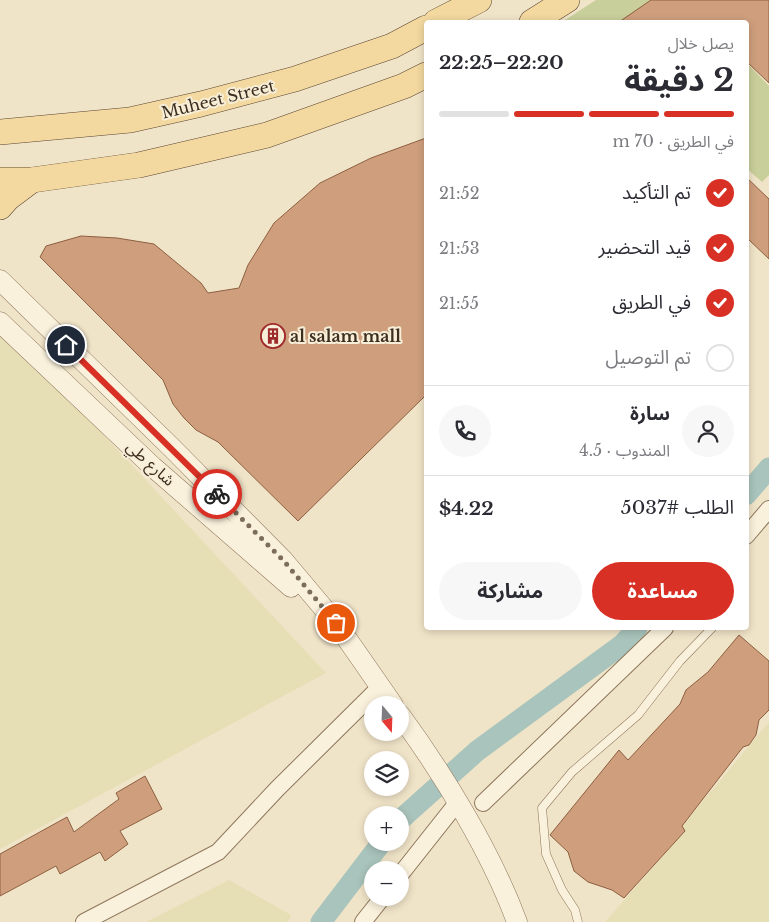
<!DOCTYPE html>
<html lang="ar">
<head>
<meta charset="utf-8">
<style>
	:root { --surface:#fff; --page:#f7f7f7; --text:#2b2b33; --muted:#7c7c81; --line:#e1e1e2; --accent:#d93025 }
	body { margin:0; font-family:"Libre Baskerville","Noto Sans Arabic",serif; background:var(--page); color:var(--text); direction:rtl; height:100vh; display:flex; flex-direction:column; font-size:19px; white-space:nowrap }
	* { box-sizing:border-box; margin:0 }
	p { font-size:16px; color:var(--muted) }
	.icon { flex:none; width:28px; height:28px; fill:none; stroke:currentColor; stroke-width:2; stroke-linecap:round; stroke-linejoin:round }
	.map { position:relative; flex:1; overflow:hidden; direction:ltr }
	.panel { position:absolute; left:424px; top:20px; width:325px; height:610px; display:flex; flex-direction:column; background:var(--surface); border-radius:5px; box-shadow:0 2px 8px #0003; direction:rtl }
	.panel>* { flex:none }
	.needle { width:32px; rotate:161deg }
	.fabs { position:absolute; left:364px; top:696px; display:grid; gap:10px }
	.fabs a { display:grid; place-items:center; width:45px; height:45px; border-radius:50%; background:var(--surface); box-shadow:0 2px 8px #0003; font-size:25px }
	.pin { position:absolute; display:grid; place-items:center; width:42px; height:42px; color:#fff; margin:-21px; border:2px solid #fff; border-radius:50%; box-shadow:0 1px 5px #0007 }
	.courier { position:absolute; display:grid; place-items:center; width:50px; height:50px; margin:-25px; border:4px solid #d93025; border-radius:50%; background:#fff; color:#222; box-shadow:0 1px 6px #0007 }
	.head em { font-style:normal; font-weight:700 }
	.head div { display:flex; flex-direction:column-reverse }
	.head { display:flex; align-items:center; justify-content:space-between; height:85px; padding:0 15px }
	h1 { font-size:32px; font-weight:700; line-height:38px }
	.bar { display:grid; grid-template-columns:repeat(4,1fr); gap:8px 5px; align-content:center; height:60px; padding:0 15px }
	.bar i { height:6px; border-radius:4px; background:var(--line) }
	.bar .on { background:var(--accent) }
	.bar p { grid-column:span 4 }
	.line { display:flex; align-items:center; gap:12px; padding:0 15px; border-top:1px solid var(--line) }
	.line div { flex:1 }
	.round { display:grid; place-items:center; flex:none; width:52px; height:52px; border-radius:26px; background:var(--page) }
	ol { padding:0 15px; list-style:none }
	li { display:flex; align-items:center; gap:15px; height:55px }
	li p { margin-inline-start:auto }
	li .icon { padding:5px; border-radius:50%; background:var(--accent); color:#fff; stroke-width:4 }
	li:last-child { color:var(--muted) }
	li i { width:28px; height:28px; border:2px solid var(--line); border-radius:50% }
	.action { display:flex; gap:10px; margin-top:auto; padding:10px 15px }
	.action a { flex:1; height:58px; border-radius:30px; background:var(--accent); color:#fff; font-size:20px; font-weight:700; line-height:58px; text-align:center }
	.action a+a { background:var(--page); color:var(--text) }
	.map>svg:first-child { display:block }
	.farmland { fill:#e6deb5 }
	.green { fill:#c9cf9b }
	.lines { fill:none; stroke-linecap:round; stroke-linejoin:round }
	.canal { stroke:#a9c4bc; stroke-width:21 }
	.building { fill:#cf9f7d; stroke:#8d5f41 }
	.service-casing { stroke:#8d765c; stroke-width:9 }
	.minor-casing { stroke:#8d765c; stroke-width:18 }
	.tertiary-casing { stroke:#8d765c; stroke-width:21 }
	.primary-casing { stroke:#5b4430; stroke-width:26 }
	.service { stroke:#faf1dc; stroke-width:8 }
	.minor { stroke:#faf1dc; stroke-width:16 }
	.tertiary { stroke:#faf1dc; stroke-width:20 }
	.primary { stroke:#f3d9a0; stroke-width:25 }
	.done { stroke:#7c6e5b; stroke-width:5; stroke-dasharray:0 9 }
	.route { stroke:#d93025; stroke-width:6 }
	.labels { text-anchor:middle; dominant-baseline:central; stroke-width:4; stroke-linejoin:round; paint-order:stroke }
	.street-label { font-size:16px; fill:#3d2e20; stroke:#f7eed8 }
	.poi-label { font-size:16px; font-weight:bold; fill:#3d2e20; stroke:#f7eed8; text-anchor:start }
</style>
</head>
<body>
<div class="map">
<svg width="769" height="922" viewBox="0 0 769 922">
	<rect width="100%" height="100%" fill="#f0e4c8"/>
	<g class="farmland">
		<path d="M0 324 326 673 0 849Z"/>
		<path d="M769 722V922H605L685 831 682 826Z"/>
		<path d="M229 880 291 915 288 922H146Z"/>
	</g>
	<g class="green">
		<path d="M596 0H651L621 22H562Z"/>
		<path d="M746 62 769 86V175L762 182 746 168Z"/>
	</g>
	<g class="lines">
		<g class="canal">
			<path d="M746 495 769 468"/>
			<path d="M400 820 477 751 623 644 637 628"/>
			<path d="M321 922 382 842"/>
		</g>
	</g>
	<g class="building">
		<path d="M651 0H769V83L746 61V22H619Z"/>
		<path d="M426 138V395L298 521 218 442 196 430 184 418 173 404 163 380 40 257 46 246 81 236 117 238 154 244 201 283 208 293 239 288 248 265 274 223 320 183 371 158Z"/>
		<path d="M746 177 769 199V259L746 237Z"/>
		<path d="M739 635 769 661V710L759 720 756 735 749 745 743 747 682 826 685 831 624 898 612 890 588 882 574 871 568 852 550 835 619 750 628 760 680 704 686 690 708 672Z"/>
		<path d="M145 776 162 809 120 831 128 844 105 861 100 852 60 874 56 866 0 896V854L67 817 74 832 119 799 116 793Z"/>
	</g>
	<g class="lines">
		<defs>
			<path id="service" d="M578 922 575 910 562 890 546 854 542 808 572 772 638 715 680 661 712 628"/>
			<g id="minor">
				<path d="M746 536 769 509"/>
				<path d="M483 803 665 628"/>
				<path d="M400 875 457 803"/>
				<path d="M84 922 218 852 277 789 380 687"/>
				<path d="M363 922 382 898"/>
			</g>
			<g id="tertiary">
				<path d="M0 280 172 448 283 560 336 623 393 705"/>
				<path d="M0 322 153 467 291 587"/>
				<path d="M400 715C444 775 491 852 517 922"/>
			</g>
			<g id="primary">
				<path d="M436 22 479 0"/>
				<path d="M532 22 567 0"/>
				<path d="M0 132 130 120 201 104 295 79 392 46 426 28"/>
				<path d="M0 180H32L139 165 267 135 404 86 426 75"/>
				<path d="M0 207 8 198 32 180"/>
			</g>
		</defs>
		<use href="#service" class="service-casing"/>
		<use href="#minor" class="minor-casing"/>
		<use href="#tertiary" class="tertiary-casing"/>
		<use href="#primary" class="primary-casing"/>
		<use href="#service" class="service"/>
		<use href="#minor" class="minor"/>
		<use href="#tertiary" class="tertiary"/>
		<use href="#primary" class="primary"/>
	</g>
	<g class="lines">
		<path class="done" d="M217 494 283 560 336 623"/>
		<path class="route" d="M66 345 217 494"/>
	</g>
	<defs>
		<symbol id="building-ring" viewBox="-11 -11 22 22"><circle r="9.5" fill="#f7eed8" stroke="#9e2a2b" stroke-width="1.5"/><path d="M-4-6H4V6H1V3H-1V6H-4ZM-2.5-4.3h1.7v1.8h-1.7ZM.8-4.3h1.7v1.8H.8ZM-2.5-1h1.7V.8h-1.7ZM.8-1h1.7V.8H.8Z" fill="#9e2a2b"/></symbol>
	</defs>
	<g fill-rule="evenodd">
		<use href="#building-ring" x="259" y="322" width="28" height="28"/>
	</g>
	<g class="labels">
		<g class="street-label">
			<text transform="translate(218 99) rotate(-14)">Muheet Street</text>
			<text transform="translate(151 463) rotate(42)">شارع طي</text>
		</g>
		<g class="poi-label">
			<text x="290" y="336">al salam mall</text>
		</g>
	</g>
</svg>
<div class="fabs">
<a><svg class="needle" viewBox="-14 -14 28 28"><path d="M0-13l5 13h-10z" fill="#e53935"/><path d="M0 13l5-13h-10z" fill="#7c7c81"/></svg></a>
<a><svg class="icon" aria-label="layers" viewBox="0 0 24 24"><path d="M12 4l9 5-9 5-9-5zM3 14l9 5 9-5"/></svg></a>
<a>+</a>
<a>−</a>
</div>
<div class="pin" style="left:336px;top:623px;background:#ea580c"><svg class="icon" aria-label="bag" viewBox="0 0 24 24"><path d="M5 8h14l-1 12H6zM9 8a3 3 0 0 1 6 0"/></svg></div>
<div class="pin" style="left:66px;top:345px;background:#1f2937"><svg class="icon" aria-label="home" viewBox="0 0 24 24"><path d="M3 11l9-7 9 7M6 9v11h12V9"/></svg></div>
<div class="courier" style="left:217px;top:494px"><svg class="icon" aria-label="bike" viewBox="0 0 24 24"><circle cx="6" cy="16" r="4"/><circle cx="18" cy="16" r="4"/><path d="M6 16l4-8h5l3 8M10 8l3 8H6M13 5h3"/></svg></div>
<section class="panel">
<div class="head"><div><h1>2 دقيقة</h1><p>يصل خلال</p></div><em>22:20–22:25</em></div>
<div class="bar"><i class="on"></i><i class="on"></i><i class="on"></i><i></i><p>في الطريق · 70 m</p></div>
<ol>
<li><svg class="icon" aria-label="check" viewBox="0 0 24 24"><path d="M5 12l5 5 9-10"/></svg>تم التأكيد<p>21:52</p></li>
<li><svg class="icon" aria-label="check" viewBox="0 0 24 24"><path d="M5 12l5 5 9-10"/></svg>قيد التحضير<p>21:53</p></li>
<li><svg class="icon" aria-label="check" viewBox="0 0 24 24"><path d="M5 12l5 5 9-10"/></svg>في الطريق<p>21:55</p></li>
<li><i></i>تم التوصيل</li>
</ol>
<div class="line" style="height:90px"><a class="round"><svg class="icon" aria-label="person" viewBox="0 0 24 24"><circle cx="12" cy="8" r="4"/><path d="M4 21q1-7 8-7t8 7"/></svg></a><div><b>سارة</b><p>المندوب · 4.5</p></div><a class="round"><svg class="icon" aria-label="phone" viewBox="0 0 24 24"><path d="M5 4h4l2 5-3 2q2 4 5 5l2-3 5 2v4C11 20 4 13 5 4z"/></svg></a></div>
<div class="line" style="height:65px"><div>الطلب #5037</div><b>$4.22</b></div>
<div class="action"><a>مساعدة</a><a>مشاركة</a></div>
</section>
</div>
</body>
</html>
